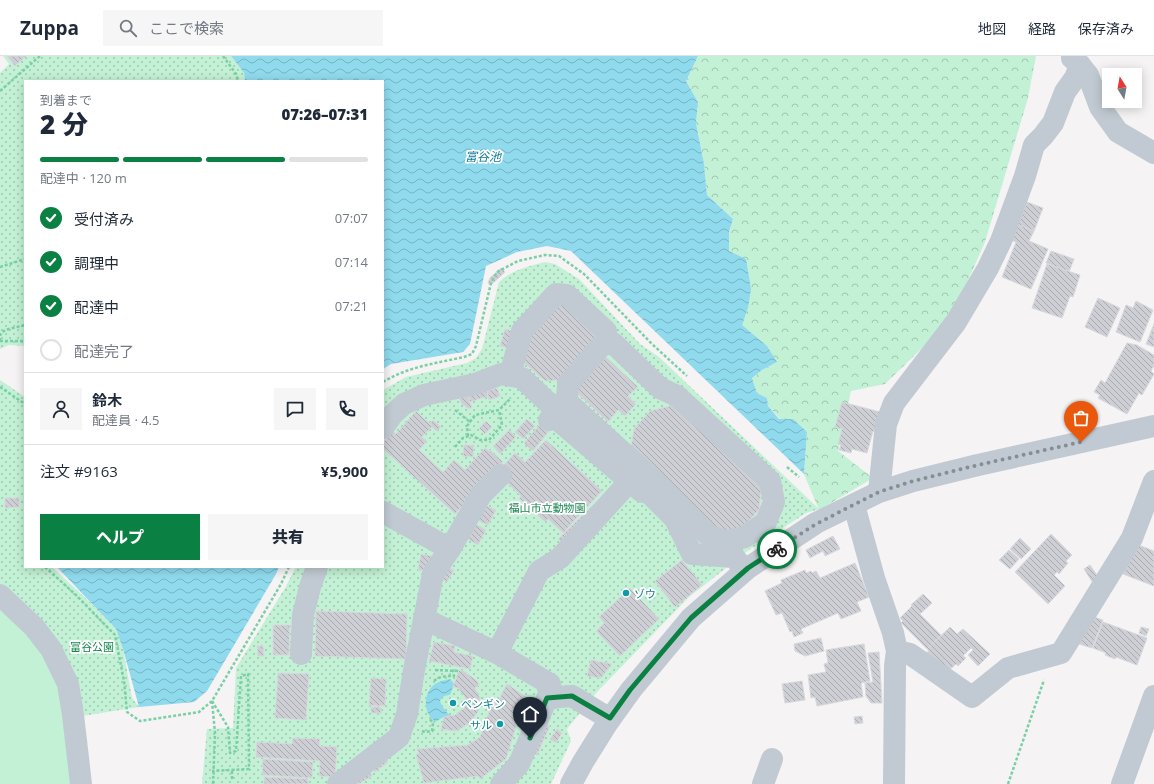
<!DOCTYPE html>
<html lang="ja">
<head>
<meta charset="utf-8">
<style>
	:root { --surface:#fff; --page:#f6f6f7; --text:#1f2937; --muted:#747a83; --line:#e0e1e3; --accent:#0b8043 }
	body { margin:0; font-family:"Open Sans","Noto Sans JP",sans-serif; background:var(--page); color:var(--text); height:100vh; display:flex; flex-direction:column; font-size:15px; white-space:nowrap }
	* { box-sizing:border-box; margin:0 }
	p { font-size:13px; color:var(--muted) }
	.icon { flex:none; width:22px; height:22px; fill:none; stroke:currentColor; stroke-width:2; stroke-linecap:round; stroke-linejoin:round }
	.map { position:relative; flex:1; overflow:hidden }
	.panel { position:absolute; left:24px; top:24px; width:360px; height:488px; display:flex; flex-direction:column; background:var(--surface); border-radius:0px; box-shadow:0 2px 10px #0003 }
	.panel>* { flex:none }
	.needle { width:26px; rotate:349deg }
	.tools { position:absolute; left:1102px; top:12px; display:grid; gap:8px }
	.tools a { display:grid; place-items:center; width:40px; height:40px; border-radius:0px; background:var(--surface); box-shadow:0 2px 10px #0003; font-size:20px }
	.pin { position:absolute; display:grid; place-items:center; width:34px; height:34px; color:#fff; margin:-41px -17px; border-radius:50% 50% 50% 0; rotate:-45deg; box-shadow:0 0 4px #0007 }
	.pin .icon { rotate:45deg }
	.courier { position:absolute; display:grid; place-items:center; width:40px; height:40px; margin:-20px; border:3px solid #0b8043; border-radius:50%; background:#fff; color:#222; box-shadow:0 1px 5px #0007 }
	.summary em { font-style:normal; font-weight:800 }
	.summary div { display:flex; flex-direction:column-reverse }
	.summary { display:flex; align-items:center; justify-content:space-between; height:68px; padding:0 16px }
	h1 { font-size:26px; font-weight:800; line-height:30px }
	.bar { display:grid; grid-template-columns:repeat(4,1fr); gap:6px 4px; align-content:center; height:48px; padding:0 16px }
	.bar i { height:5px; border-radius:3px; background:var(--line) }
	.bar .active { background:var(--accent) }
	.bar p { grid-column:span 4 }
	.line { display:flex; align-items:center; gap:10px; padding:0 16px; border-top:1px solid var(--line) }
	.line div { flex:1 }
	.round { display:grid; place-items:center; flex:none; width:42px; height:42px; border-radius:0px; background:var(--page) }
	ol { padding:0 16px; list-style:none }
	li { display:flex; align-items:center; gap:12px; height:44px }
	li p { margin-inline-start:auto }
	li .icon { padding:4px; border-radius:50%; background:var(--accent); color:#fff; stroke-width:4 }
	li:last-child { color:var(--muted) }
	li i { width:22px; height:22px; border:2px solid var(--line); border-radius:50% }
	.button { display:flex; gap:8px; margin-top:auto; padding:8px 16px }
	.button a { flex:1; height:46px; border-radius:0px; background:var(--accent); color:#fff; font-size:16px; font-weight:800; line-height:46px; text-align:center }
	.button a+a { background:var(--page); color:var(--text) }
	header { display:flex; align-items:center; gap:24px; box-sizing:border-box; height:56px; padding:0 20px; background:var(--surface); border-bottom:1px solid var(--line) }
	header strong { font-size:19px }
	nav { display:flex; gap:22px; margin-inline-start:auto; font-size:14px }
	.search { width:280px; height:36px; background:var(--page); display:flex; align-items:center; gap:10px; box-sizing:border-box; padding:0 14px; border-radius:0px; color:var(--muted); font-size:15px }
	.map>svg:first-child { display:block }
	.forest { fill:url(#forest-crowns) }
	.park { fill:url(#park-dots) }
	.pitch { fill:#c3f1d5 }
	.water { fill:url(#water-waves) }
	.building { fill:url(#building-back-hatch); stroke:#d7d9de }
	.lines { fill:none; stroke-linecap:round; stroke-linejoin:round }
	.path { stroke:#7ad0a6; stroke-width:2.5; stroke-dasharray:3 2; stroke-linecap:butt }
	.minor { stroke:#c1cad2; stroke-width:22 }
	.done { stroke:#868d94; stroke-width:4; stroke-dasharray:0 7.2 }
	.route { stroke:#0b8043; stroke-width:5 }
	.culture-dot { fill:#0f9aa8; stroke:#fff; stroke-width:1.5 }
	.labels { text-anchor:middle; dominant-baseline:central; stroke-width:3.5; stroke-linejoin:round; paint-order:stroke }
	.park-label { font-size:11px; fill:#17864f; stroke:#fff }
	.culture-label { font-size:11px; fill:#0d838f; stroke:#fff; text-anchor:start }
	.water-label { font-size:12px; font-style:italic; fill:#0c7c9b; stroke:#fff }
</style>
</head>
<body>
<header>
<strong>Zuppa</strong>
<div class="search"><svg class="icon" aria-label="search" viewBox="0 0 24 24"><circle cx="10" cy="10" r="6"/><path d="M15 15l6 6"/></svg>ここで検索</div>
<nav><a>地図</a><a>経路</a><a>保存済み</a></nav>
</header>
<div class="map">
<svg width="1154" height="728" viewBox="0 0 1154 728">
	<defs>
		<pattern id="forest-crowns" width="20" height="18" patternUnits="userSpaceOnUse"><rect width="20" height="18" fill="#c3f1d5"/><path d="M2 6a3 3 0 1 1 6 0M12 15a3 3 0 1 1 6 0" fill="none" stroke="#a0c6b0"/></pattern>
		<pattern id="park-dots" width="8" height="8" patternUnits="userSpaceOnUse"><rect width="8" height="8" fill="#c3f1d5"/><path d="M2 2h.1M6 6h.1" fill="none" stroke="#a0c6b0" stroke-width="1.8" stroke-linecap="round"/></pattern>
		<pattern id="water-waves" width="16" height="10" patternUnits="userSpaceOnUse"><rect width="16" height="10" fill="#90daee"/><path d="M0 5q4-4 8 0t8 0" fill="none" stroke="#78b4c4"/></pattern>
		<pattern id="building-back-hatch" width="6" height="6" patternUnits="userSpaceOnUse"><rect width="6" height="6" fill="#cdcfd5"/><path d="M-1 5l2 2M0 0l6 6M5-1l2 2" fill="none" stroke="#a8abb0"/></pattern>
	</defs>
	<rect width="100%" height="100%" fill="#f5f3f3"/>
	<path class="forest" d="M698 0H1036L1028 42 985 186 950 265 885 328 851 335 838 395 873 422 819 454 804 418 807 376 780 363 768 350 767 342 757 337 752 322 762 314 777 306 753 280 741 269 748 252 729 195V176L733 163 707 139 704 108 696 67 698 46 686 25Z"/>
	<g class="park">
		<path d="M3 0H231L244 17 245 25H25V290L9 289 0 293V17L9 8Z"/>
		<path d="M545 206 555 208 579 223 640 288 659 301 819 453 806 457 749 494 689 541 597 636 567 673 571 685 551 728H202L207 673 233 672 236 612 285 532 296 511H383V334L406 321 467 307 476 302 482 293 499 226C512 214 529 210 545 206Z"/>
		<path d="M0 324 25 341V511H52L92 548 116 573 123 593 132 642 139 651 82 660 16 542 0 528Z"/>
	</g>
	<path class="pitch" d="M0 552 38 587 62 636 71 728H0Z"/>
	<g class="water">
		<path d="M231 0H698L686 25 698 46 696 67 704 108 707 139 733 163 729 176V195L746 203 751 233 748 252 742 269 767 290 777 306 762 314 752 322 757 337 767 342 768 350 779 363H793L807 376 804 418 571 195 547 190 517 196 486 210 470 288 463 296 391 308 383 313V25H245L244 17Z"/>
		<path d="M57 511H279L276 518 207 635 194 646 139 651 123 593 116 573Z"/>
		<path d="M450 623 458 632 453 631 450 639C445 639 442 641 440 645L442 650 450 660 444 661 435 666C433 664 430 661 429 659 423 649 426 634 435 628 440 625 445 624 450 623Z"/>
	</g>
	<g class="building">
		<path d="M7 0H26L15 10Z"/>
		<path d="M1027 146 1043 152 1034 175 1018 169Z"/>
		<path d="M1017 168 1034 175 1029 185 1048 193 1031 233 1002 221 1016 186 1010 184Z"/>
		<path d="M1051 195 1074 203 1069 216 1046 207Z"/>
		<path d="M1047 208 1080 219 1073 241 1070 240 1062 262 1032 252Z"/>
		<path d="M501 212 505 216 491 229 488 227 490 222Z"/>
		<path d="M1098 242 1120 252 1107 281 1085 271Z"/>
		<path d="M560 244 599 278 559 324 545 325 522 305V288Z"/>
		<path d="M1136 245 1153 254 1140 286 1116 276 1126 249 1133 252Z"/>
		<path d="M1154 268V291L1146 288Z"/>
		<path d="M505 273 516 276 511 293 500 290Z"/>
		<path d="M1127 287 1137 289 1154 299V310L1151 315 1154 318 1142 339 1139 337 1127 358 1098 342 1100 339 1094 336 1101 324 1105 327Z"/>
		<path d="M604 299 638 331 628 340 636 348 625 360 618 354 608 366 575 335Z"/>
		<path d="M497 332 500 340 489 344 487 335Z"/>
		<path d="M486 333 488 340 470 346 468 339Z"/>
		<path d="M468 341 472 351 469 353 462 348 459 342Z"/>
		<path d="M842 346 880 356 875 376 873 375 867 397 852 393 851 397 839 394 841 389 838 388 842 373 835 371Z"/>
		<path d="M674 349 762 427 759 454 743 471 718 477 630 397 634 373 650 355Z"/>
		<path d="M416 355 432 370 430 367 433 364 441 371 436 375 432 371 422 381 427 385 419 394 443 416 454 404 465 414 485 392 489 395 490 394 503 406 455 458 383 393V386L393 375 396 378Z"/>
		<path d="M527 363 535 370 523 383 515 376Z"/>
		<path d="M486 365 492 371 485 378 479 372Z"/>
		<path d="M540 368 549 375 533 395 524 387Z"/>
		<path d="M509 374 516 381 500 398 493 390Z"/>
		<path d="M546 384 602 435 563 477 548 463 545 466 519 442 521 440 506 426 501 412 515 397 525 406Z"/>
		<path d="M464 389H474L473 401 463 400Z"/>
		<path d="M5 442H19V451L5 452Z"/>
		<path d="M594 448 602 456 566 491 558 483Z"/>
		<path d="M485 449 496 454 488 469 478 464Z"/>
		<path d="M476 468 486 474 478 489 468 483Z"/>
		<path d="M1051 478 1072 499 1066 505 1068 507 1059 518 1057 516 1054 519 1065 530 1048 548 1015 516Z"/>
		<path d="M833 480 840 493 825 500 823 495 810 502 806 494Z"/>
		<path d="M1020 482 1031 493 1021 503 1010 493Z"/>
		<path d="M1136 488 1154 495V530L1123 518Z"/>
		<path d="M1009 494 1019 503 1010 513 999 504Z"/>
		<path d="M421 498 433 500 430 516 418 514Z"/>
		<path d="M682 504 702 529 675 551 655 525Z"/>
		<path d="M855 507 869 541 857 546 861 555 841 563 838 557 801 573 803 577 794 581 792 575 790 576 782 557 776 559 765 535 782 527 781 524 805 514 806 517 811 515 812 517 816 515 820 522Z"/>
		<path d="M443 509 454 514 447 526 437 521Z"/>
		<path d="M1090 509 1099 522 1093 527 1084 513Z"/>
		<path d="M630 532 659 563 620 600 596 575 604 567 599 561Z"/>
		<path d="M923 538 932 547 920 558 911 549Z"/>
		<path d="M912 550 941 579 927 593 901 567 903 565 900 562Z"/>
		<path d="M316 555 407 558 406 603 315 600Z"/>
		<path d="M1094 561 1103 564 1092 592 1079 588Z"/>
		<path d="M1103 566 1147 582 1137 609 1116 601 1115 603 1105 599 1106 597 1093 592Z"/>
		<path d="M273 569H290L289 599H273Z"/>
		<path d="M950 571 971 592 963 600 966 602 958 610 956 608 947 616 927 596 929 595 927 593Z"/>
		<path d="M1141 571 1149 573 1146 580 1139 577Z"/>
		<path d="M963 573 990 598 978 610 968 599 973 594 957 578Z"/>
		<path d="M821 582 824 595 805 600 795 595 794 588Z"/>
		<path d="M434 586 455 590 454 596 473 600 470 613 429 605Z"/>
		<path d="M864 588 870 625 861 627 863 641 817 650 815 641 811 642 808 619 826 616 824 608 828 607 826 594Z"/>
		<path d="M257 590H263L264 600H258Z"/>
		<path d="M879 596 882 647H871L866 640 865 627 873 626 868 597Z"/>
		<path d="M591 604 612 608 601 622 587 620Z"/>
		<path d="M459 614 464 615 477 625 479 629 475 632 480 642 478 656 468 668 460 673 455 675 441 673 444 661 455 659 465 651V641L458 632 453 631Z"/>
		<path d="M278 617 309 618 306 664 275 662Z"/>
		<path d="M371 622 386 623 385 650 369 649Z"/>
		<path d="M802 625 805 644 785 647 782 628Z"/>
		<path d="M507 628 528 642 521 655 506 703 480 723 478 720 424 727 416 699 419 697 417 693 468 689 480 681 493 645 498 647 502 637Z"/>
		<rect x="371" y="651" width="10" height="6"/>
		<path d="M862 660 863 667 855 668 854 661Z"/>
		<path d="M540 665 550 670 537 699 527 695Z"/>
		<path d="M557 673 562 677 556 687 550 683Z"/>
		<path d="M293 682 320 683 319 690 337 691 335 721 319 720 320 705 256 701 257 686 292 688Z"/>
		<path d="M382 698 388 706 375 716 369 708Z"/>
		<path d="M263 703 313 706 312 722 262 719Z"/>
		<path d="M367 711 372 720 359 728H341Z"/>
		<path d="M264 721 308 723V728H264Z"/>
	</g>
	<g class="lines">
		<g class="path">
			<path d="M223 0 236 18 238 25"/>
			<path d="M0 35 40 0"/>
			<path d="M0 211 25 203"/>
			<path d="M0 285V279L5 274 25 269"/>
			<path d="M0 285H25"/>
			<path d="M383 326C407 311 437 307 464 301L472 298 476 290 491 227 497 216 518 205 545 199 559 200 584 218 652 288 687 320"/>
			<path d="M0 331 25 348"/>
			<path d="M455 354 470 366"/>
			<path d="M468 380 467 370 475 359 499 354 511 342"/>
			<path d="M455 391 463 382 471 379 480 384H489L502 369 499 354"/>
			<path d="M787 411 799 421"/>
			<path d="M45 511 76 539 115 579 124 625 127 656 140 665 199 656 212 645 281 528 289 511"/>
			<path d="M435 614 458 615"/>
			<path d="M434 625C439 620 447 620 454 620L453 615"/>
			<path d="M212 645 228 671 230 697 236 695 241 620 248 618 249 713 212 715"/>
			<path d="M212 645 215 677 213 728"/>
			<path d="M422 675 425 676 432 675 433 667 429 662"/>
			<path d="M232 715V724"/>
			<path d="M1008 728 1044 624"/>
		</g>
		<g class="minor">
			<path d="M1072 2 1080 9 1088 19 1100 51 1118 76 1154 97"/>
			<path d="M510 319 522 275 556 238 567 239 606 275 608 288"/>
			<path d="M552 359 642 436 647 435 675 463 692 498 734 501 745 514"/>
			<path d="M549 364 567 342 568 328 602 289 613 287 660 332 677 340 770 425 774 446 766 466 745 481 725 486 707 478 661 431 565 344"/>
			<path d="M383 372 392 359 404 348 424 339 475 328 501 318 522 322 556 354"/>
			<path d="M879 436 886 368 894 347 956 266 988 212 1001 185 1025 120 1034 89 1043 80 1053 67 1065 36 1075 22 1080 9"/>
			<path d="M854 449 874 522 893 577 897 595 895 610 894 728"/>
			<path d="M383 456 450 493"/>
			<path d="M0 539 34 571 51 593 68 628 73 659 81 728"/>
			<path d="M424 563 497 597 550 628 553 642"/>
			<path d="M897 595 910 598 972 641 1008 612 1061 597 1132 482 1154 425"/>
			<path d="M497 597 539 515 560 502 629 426"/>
			<path d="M301 598 303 559 310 531 317 511"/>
			<path d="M338 728 399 681 407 658 414 614 433 518 450 493 481 439 501 419"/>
			<path d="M501 728 519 708 547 642 572 640 610 663"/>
			<path d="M571 728 583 706 608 666 631 634 691 562 748 512 816 467 879 436 913 425 978 409 1154 370"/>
			<path d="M763 728 772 703"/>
			<path d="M1122 728 1154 640"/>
		</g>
	</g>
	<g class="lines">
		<path class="done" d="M777 493 816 468 879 436 913 425 978 409 1081 386"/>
		<path class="route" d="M530 682 547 642 572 640 610 662 630 634 691 562 748 512 777 493"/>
	</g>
	<g class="culture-dot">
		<circle cx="626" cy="537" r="4"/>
		<circle cx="453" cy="647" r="4"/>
		<circle cx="500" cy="668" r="4"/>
	</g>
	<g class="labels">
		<g class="park-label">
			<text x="547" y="451">福山市立動物園</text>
			<text x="92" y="590">富谷公園</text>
		</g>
		<g class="culture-label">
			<text x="634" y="537">ゾウ</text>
			<text x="461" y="647">ペンギン</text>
			<text x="492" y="668" text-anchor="end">サル</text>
		</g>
		<g class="water-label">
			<text x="483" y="100">富谷池</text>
		</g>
	</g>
</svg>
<div class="tools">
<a><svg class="needle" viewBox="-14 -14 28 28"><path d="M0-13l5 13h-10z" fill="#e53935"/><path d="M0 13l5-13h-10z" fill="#747a83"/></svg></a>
</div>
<div class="pin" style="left:1081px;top:386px;background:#ea580c"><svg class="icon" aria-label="bag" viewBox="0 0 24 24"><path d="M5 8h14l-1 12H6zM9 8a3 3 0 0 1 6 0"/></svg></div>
<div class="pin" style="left:530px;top:682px;background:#1f2937"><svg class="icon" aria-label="home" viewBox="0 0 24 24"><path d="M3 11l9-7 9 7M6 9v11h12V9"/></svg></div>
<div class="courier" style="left:777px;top:493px"><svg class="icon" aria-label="bike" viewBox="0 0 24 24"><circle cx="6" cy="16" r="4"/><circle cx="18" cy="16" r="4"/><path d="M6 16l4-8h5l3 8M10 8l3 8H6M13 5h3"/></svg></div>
<section class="panel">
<div class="summary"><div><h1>2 分</h1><p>到着まで</p></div><em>07:26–07:31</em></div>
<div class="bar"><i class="active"></i><i class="active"></i><i class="active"></i><i></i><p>配達中 · 120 m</p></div>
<ol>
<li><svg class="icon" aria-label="check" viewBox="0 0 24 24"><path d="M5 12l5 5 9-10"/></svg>受付済み<p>07:07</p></li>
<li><svg class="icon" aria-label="check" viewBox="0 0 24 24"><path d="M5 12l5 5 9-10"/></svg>調理中<p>07:14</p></li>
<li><svg class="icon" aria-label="check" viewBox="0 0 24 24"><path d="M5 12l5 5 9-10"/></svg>配達中<p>07:21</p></li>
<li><i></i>配達完了</li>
</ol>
<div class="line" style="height:72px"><a class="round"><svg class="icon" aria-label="person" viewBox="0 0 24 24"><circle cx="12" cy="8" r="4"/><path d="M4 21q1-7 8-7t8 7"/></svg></a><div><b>鈴木</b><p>配達員 · 4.5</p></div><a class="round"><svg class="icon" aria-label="chat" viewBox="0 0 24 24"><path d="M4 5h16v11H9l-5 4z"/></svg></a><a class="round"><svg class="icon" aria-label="phone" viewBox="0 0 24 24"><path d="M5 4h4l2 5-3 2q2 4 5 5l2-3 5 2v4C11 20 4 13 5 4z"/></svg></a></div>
<div class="line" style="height:52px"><div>注文 #9163</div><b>¥5,900</b></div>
<div class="button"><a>ヘルプ</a><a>共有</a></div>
</section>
</div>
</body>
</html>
